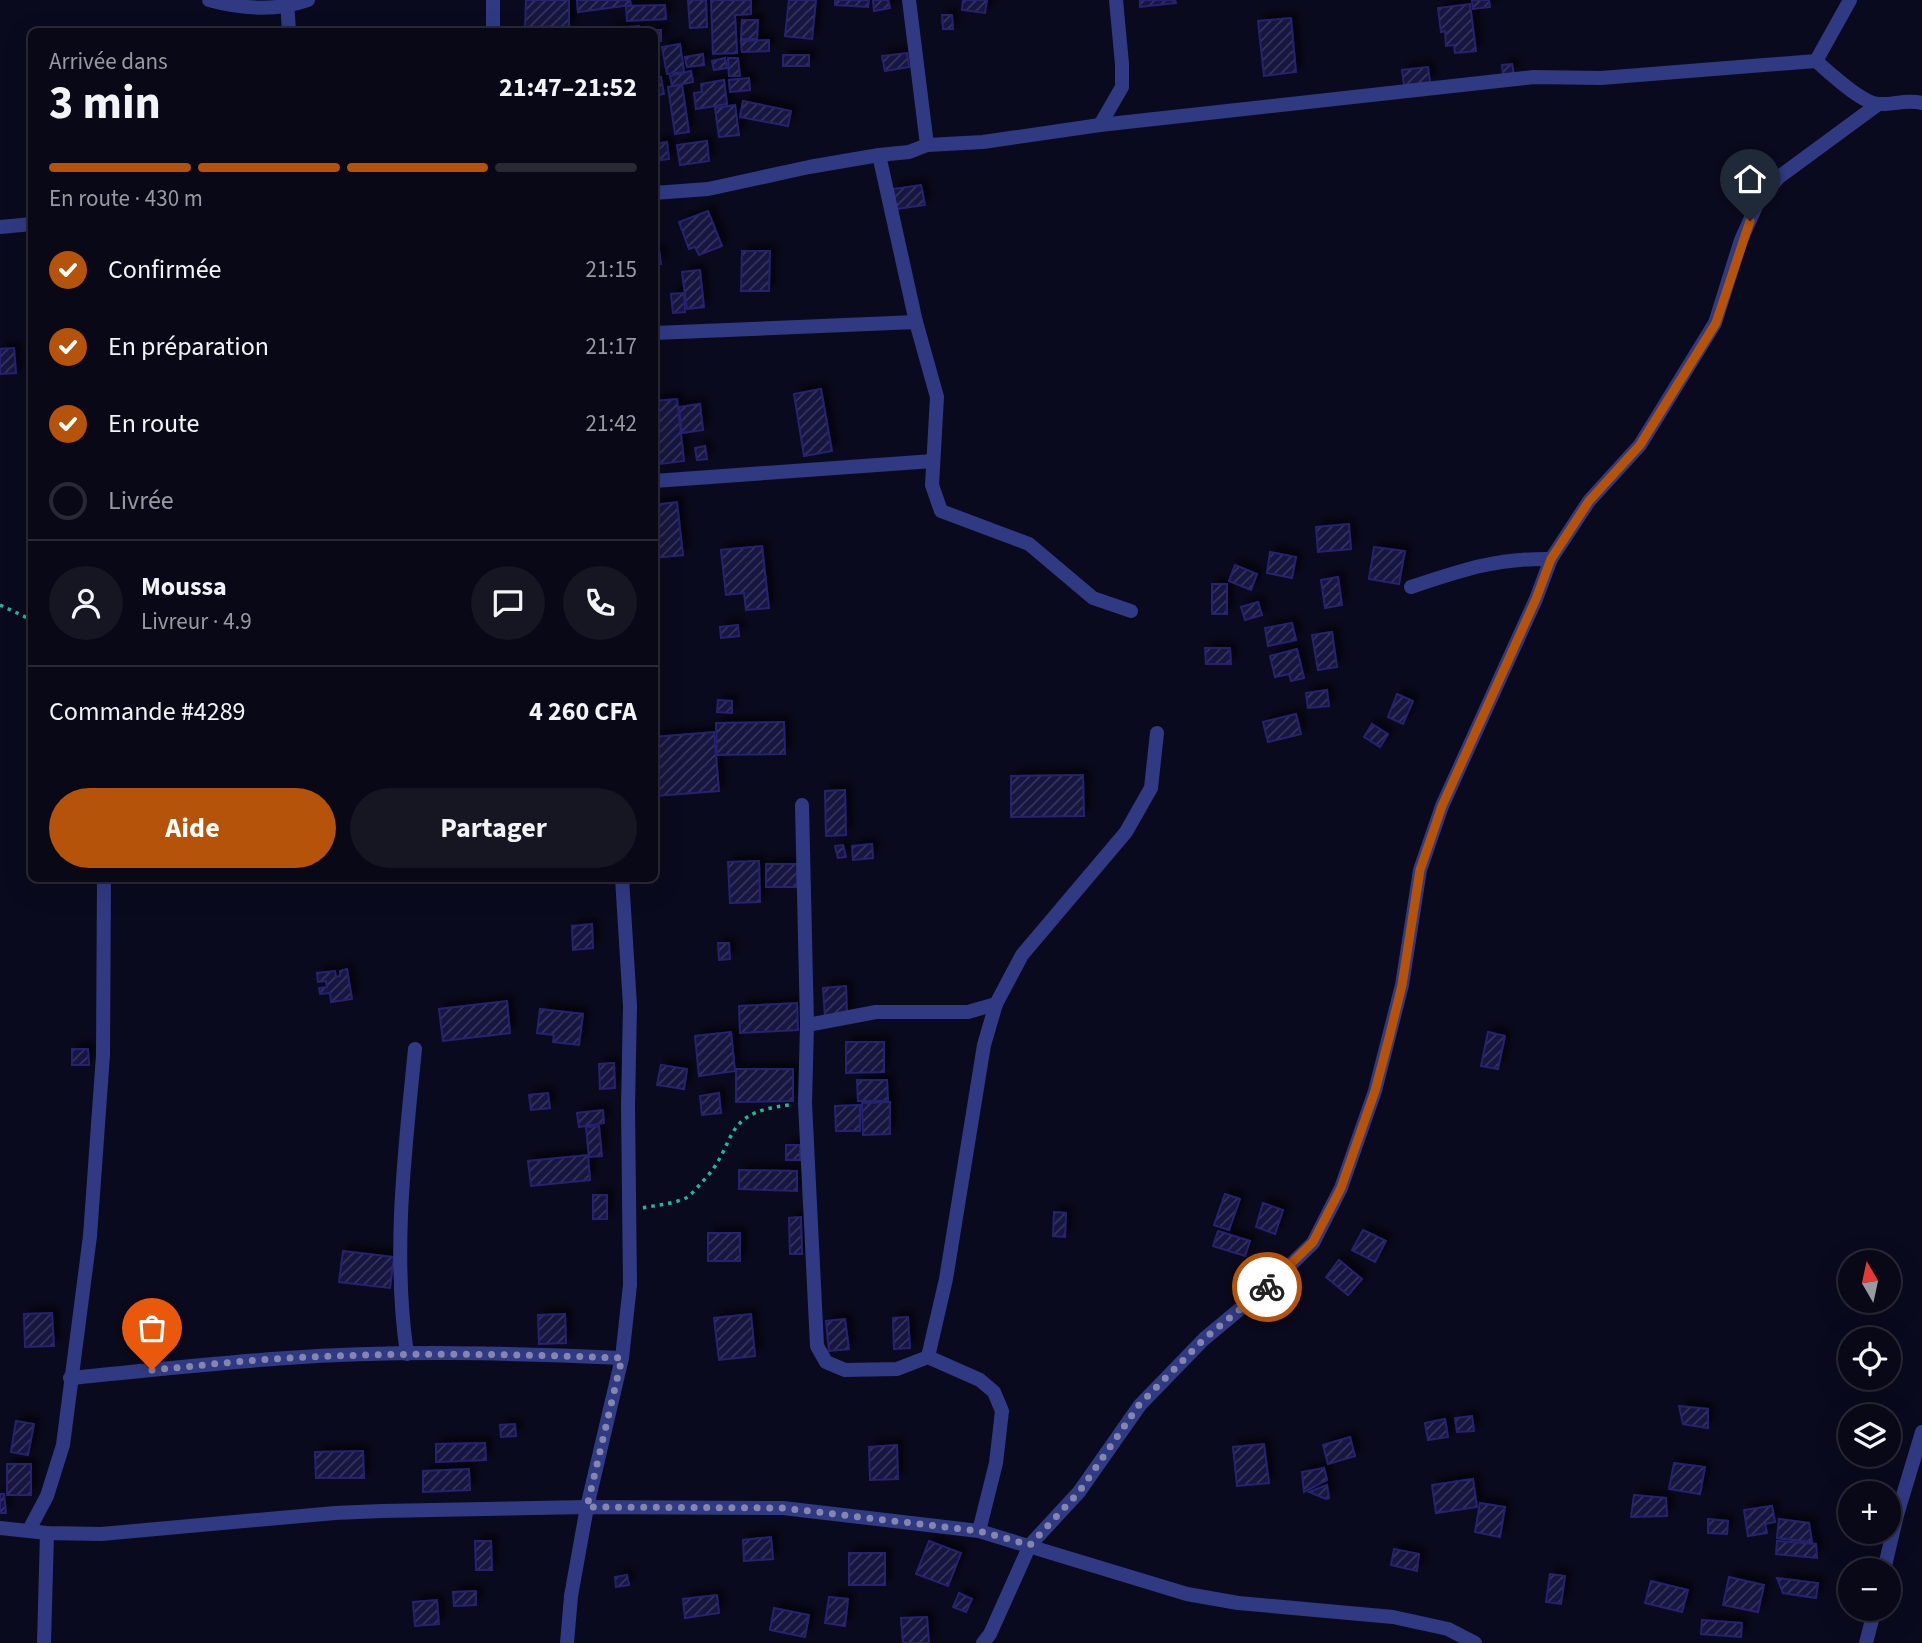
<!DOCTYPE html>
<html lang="fr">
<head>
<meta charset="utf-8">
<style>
	:root { --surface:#080816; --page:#161623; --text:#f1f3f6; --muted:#989aa1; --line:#292935; --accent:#b45309 }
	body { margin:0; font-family:"Source Sans 3",sans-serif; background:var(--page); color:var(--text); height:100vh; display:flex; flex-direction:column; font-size:26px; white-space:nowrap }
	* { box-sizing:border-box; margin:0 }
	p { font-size:23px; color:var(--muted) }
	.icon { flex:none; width:38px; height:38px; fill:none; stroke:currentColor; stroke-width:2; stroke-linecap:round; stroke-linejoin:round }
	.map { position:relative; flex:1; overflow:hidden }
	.drawer { position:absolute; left:28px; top:28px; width:630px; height:854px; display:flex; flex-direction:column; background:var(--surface); border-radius:10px; box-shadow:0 7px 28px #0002,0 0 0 2px var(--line) }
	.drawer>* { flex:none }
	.needle { width:46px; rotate:351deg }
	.fabs { position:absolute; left:1838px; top:1250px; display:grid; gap:14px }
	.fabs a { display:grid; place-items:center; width:63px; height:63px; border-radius:50%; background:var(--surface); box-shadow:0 7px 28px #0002,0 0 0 2px var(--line); font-size:35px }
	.pin { position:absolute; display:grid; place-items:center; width:60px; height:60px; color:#fff; margin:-72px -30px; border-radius:50% 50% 50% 0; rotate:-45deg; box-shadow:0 0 7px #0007 }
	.pin .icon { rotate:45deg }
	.courier { position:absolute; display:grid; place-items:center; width:70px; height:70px; margin:-35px; border:5px solid #b45309; border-radius:50%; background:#fff; color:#222; box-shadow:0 2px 9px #0007 }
	.summary em { font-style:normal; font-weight:700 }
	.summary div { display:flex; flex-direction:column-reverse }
	.summary { display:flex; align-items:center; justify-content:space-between; height:119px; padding:0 21px }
	h1 { font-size:46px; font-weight:700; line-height:52px }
	.bar { display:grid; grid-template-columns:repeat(4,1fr); gap:10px 7px; align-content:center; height:84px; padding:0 21px }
	.bar i { height:9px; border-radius:5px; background:var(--line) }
	.bar .current { background:var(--accent) }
	.bar p { grid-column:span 4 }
	.line { display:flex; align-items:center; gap:18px; padding:0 21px; border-top:2px solid var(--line) }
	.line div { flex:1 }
	.round { display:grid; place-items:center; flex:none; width:74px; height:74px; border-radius:37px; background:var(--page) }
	ol { padding:0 21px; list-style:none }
	li { display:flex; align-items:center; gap:21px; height:77px }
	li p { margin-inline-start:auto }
	li .icon { padding:7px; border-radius:50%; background:var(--accent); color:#fff; stroke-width:4 }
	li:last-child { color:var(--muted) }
	li i { width:38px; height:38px; border:4px solid var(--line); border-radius:50% }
	.button { display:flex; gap:14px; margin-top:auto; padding:14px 21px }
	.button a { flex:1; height:80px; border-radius:42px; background:var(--accent); color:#fff; font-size:28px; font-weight:700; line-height:80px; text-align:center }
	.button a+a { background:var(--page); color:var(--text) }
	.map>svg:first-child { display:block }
	.building { fill:url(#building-hatch); stroke:#26236f; stroke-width:2; filter:url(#shadow) }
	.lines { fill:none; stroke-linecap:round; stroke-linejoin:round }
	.path { stroke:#21b896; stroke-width:3.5; stroke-dasharray:3.5 5; stroke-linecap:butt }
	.minor { stroke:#303a82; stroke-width:14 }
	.done { stroke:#8486b0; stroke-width:7; stroke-dasharray:0 12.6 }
	.route { stroke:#b45309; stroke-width:9 }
</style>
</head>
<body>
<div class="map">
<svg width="1922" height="1643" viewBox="0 0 1922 1643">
	<defs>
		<pattern id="building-hatch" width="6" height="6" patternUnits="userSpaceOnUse" patternTransform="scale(1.75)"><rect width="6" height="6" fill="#151440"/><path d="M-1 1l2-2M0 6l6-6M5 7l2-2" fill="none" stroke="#36355d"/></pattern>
		<filter id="shadow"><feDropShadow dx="6" dy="-6" stdDeviation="3.5" flood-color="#0009"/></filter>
	</defs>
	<rect width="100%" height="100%" fill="#0a0a1e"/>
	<g class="building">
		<path d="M526 0H569V29H525Z"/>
		<path d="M577 0H630L631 5 578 12Z"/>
		<path d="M688 0H706L707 27 690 28Z"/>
		<path d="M711 0H751V14L735 15 737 53 713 54Z"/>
		<path d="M789 0H816L812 39 785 36Z"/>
		<path d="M835 0H869L868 7 835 5Z"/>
		<path d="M873 0H888L890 8 874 11Z"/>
		<path d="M963 0H987L985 13 962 10Z"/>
		<path d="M1140 0H1175L1176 3 1140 7Z"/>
		<path d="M1472 0H1489L1490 7 1473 9Z"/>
		<path d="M1470 4 1476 51 1455 53 1454 45 1446 46 1445 31 1441 32 1438 8Z"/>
		<path d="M665 5 666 19 627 21 626 6Z"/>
		<path d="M942 15H952L953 29H943Z"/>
		<path d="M1291 18 1296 72 1264 76 1258 21Z"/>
		<path d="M742 20H758L757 39H741Z"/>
		<path d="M639 26V32H607V29Z"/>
		<path d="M643 30H661V41H654V32Z"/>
		<path d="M769 40V51L742 52 741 41Z"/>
		<path d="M680 44 684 72 667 74 662 47Z"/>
		<path d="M907 53 909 67 885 71 882 56Z"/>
		<path d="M703 54 704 65 687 67 685 57Z"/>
		<rect x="783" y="55" width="26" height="11"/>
		<path d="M725 58 727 68 714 70 712 61Z"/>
		<path d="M728 58H738L740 76H729Z"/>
		<path d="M1512 64 1514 74 1503 76 1502 65Z"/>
		<path d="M1428 67 1430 82 1404 85 1402 70Z"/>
		<path d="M691 71 693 82 672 86 670 76Z"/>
		<path d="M661 77 664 94 654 96V78Z"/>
		<path d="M749 78 750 90 730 92 729 80Z"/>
		<path d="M724 80 727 104 696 109 694 93 702 92 701 84Z"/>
		<path d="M682 85 689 132 675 134 668 87Z"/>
		<path d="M743 101 791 111 788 126 740 117Z"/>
		<path d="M735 105 739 135 719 137 715 108Z"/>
		<path d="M707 141 709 161 680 165 677 145Z"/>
		<path d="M667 142 669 159 654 161V144Z"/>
		<path d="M921 185 925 205 896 209 893 189Z"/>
		<path d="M708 211 722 246 699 255 695 247 689 249 679 222Z"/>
		<path d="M654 249H659L661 264 654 265Z"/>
		<path d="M742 251H770L769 291H741Z"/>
		<path d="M700 270 704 307 687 309 682 272Z"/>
		<path d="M684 293 685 312 673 313 671 294Z"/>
		<path d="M14 348 16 373 0 374V349Z"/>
		<path d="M821 389 832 451 804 456 794 394Z"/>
		<path d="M677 399 684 461 660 464 654 401Z"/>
		<path d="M700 404 703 430 682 433 679 407Z"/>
		<path d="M705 446 707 459 697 460 695 448Z"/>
		<path d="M677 502 683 555 654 558V505Z"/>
		<path d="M1349 524 1351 549 1318 552 1316 527Z"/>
		<path d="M762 546 769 608 746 610 744 593 726 595 721 550Z"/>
		<path d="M1374 547 1405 551 1399 584 1369 579Z"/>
		<path d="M1270 552 1296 557 1292 578 1267 573Z"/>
		<path d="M1235 565 1257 574 1251 590 1229 581Z"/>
		<path d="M1338 577 1342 605 1325 608 1321 580Z"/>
		<rect x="1212" y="584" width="15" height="30"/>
		<path d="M1258 602 1262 615 1245 620 1241 607Z"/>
		<path d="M1292 623 1296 640 1268 646 1265 628Z"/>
		<path d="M738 625 739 636 721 638 720 627Z"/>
		<path d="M1332 632 1337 667 1318 670 1312 635Z"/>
		<path d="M1205 648H1230L1231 664H1206Z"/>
		<path d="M1297 649 1304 678 1291 681 1289 674 1275 677 1270 656Z"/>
		<path d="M1327 690 1329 706 1308 708 1306 693Z"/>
		<path d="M1397 694 1413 701 1403 724 1388 717Z"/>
		<path d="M718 700 732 701V713L717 712Z"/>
		<path d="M1296 714 1301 734 1268 742 1263 722Z"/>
		<path d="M784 722 785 754 717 755 716 723Z"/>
		<path d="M1372 724 1388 734 1380 747 1364 737Z"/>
		<path d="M714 732 719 791 655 796 654 737Z"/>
		<path d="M1083 775 1084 816 1011 817V776Z"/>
		<path d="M845 790 846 835 826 836 825 791Z"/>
		<path d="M872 844 873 858 853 860 852 846Z"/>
		<path d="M843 845 846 857 838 858 835 846Z"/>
		<path d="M759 861 760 902 730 903 728 862Z"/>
		<rect x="766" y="864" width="31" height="23"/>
		<path d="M592 924 593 948 573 950 572 926Z"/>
		<path d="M718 943H729L730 959 719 960Z"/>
		<path d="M347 969 352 999 331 1002 330 993 320 994 319 988 327 987 326 981 318 982 317 973 335 971 336 977 340 976V971Z"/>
		<path d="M846 986 847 1016 825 1017 823 988Z"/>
		<path d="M507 1001 510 1033 443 1041 439 1009Z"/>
		<path d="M797 1003 798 1030 740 1033 739 1006Z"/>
		<path d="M540 1009 583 1014 579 1045 553 1042 554 1035 537 1033Z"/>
		<path d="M731 1032 735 1071 699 1076 695 1036Z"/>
		<path d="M1488 1032 1505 1036 1498 1069 1481 1066Z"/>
		<path d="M846 1042H884V1072L846 1073Z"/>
		<path d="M72 1049H88L89 1065H72Z"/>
		<path d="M614 1063 615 1088 600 1089 599 1064Z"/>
		<path d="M661 1065 687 1069 684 1089 657 1085Z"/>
		<path d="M736 1069H793V1101L736 1102Z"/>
		<path d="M857 1080H887L888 1101H858Z"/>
		<path d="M548 1093 550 1108 531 1110 529 1095Z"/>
		<path d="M719 1093 721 1113 702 1115 700 1096Z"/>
		<path d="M890 1102V1134L863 1135 862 1103Z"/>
		<path d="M860 1105V1131H836L835 1106Z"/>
		<path d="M603 1110 604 1123 579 1127 577 1113Z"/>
		<path d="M599 1126 602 1156 589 1157 586 1127Z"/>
		<rect x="786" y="1145" width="14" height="15"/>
		<path d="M588 1155 590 1180 531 1186 528 1161Z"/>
		<path d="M739 1170 797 1171V1191L739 1189Z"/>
		<path d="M1225 1194 1240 1199 1229 1230 1214 1225Z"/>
		<rect x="593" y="1195" width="14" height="24"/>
		<path d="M1263 1203 1283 1210 1275 1234 1256 1227Z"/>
		<path d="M1054 1212 1066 1213 1065 1237 1053 1236Z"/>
		<path d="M801 1217 802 1254H790L789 1218Z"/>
		<path d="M1363 1230 1386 1241 1375 1262 1352 1250Z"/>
		<path d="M1218 1231 1250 1241 1245 1256 1213 1246Z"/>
		<rect x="708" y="1233" width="32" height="28"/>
		<path d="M343 1251 394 1257 390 1288 339 1282Z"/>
		<path d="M1339 1260 1362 1279 1348 1295 1326 1277Z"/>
		<path d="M52 1313 54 1346 25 1347 24 1314Z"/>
		<path d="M565 1314 566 1343 539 1344 538 1315Z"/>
		<path d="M751 1314 755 1356 719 1360 714 1318Z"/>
		<path d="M908 1317 910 1348 894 1349 893 1318Z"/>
		<path d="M845 1319 849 1349 829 1351 826 1321Z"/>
		<path d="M1679 1406 1708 1409V1428L1683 1424Z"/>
		<path d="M1472 1416 1474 1431 1457 1432 1455 1418Z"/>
		<path d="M1445 1419 1448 1437 1428 1440 1425 1423Z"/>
		<path d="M16 1421 34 1424 28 1455 11 1452Z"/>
		<path d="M515 1424 516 1436 501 1437 500 1425Z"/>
		<path d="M1350 1437 1355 1456 1328 1464 1323 1445Z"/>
		<path d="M485 1443 486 1460 436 1462V1444Z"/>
		<path d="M1264 1444 1269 1483 1237 1486 1233 1447Z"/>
		<path d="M897 1445 898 1479 870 1480 869 1447Z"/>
		<path d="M363 1451 364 1478H316L315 1452Z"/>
		<path d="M1674 1463 1705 1467 1700 1494 1669 1489Z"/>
		<rect x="7" y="1464" width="24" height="31"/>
		<path d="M1324 1468 1327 1480 1304 1492 1302 1472Z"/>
		<path d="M469 1469 470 1490 423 1492V1471Z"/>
		<path d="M1473 1479 1477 1507 1436 1513 1432 1485Z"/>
		<path d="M1327 1485 1329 1498 1326 1499 1309 1492Z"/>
		<path d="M0 1494H4L6 1513H0Z"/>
		<path d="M1634 1495 1666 1498 1667 1516 1631 1517Z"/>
		<path d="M1480 1503 1505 1507 1500 1537 1475 1532Z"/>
		<path d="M1772 1506 1775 1522 1765 1524 1767 1533 1748 1536 1744 1510Z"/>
		<path d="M1708 1519 1728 1521 1727 1534 1708 1533Z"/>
		<path d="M1779 1519 1809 1523 1812 1542 1777 1538Z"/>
		<path d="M771 1537 773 1559 744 1561 743 1540Z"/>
		<path d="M475 1541H491L492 1570H476Z"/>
		<path d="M929 1541 961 1553 948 1586 916 1574Z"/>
		<path d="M1777 1541 1816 1544 1817 1558 1776 1554Z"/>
		<path d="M1394 1549 1419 1554 1417 1571 1391 1565Z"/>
		<rect x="849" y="1553" width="36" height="32"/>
		<path d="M1550 1574 1565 1576 1561 1604 1546 1602Z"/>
		<path d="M627 1575 629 1585 616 1587 615 1577Z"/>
		<path d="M1729 1577 1764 1585 1758 1612 1723 1605Z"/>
		<path d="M1777 1578 1818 1583 1816 1598 1783 1593Z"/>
		<path d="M1651 1581 1688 1590 1682 1612 1645 1603Z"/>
		<path d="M476 1591V1605L454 1606 453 1592Z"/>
		<path d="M959 1593 972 1599 966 1612 953 1607Z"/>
		<path d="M717 1595 719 1613 685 1618 683 1599Z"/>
		<path d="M829 1597 848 1599 845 1626 825 1623Z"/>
		<path d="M437 1600 439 1624 415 1626 413 1602Z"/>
		<path d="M774 1608 809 1615 805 1637 770 1630Z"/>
		<path d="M927 1617 929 1643H903L901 1618Z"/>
		<path d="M1702 1620 1742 1623 1741 1637 1701 1634Z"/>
	</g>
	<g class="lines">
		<g class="path">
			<path d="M0 605 32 620"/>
			<path d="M643 1208C656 1205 673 1204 686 1198 691 1195 697 1188 701 1183 740 1145 717 1113 789 1105"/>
		</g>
		<g class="minor">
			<path d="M209 0C242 9 275 12 308 0"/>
			<path d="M287 0 289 32"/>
			<path d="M493 0V32"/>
			<path d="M909 0 927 145"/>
			<path d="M1816 61 1850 0"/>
			<path d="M1100 125 1122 87V64L1116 0"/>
			<path d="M879 155 916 322 937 397 932 485 941 511 1029 544 1093 598 1131 611"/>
			<path d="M654 193 708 189 809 167 879 155 909 152 927 145 983 142 1100 125 1534 77 1601 78 1816 61C1829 72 1862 104 1879 104 1894 105 1906 99 1922 103"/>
			<path d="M0 227 32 224"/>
			<path d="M654 333 916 322"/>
			<path d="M654 481 933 461"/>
			<path d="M1411 587C1462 570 1496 558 1551 559"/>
			<path d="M802 805 807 1025 805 1103 817 1346 826 1362 845 1370 897 1369 928 1357 980 1380 994 1392 1002 1411 996 1463 979 1531"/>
			<path d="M807 1025 876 1012H968L996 1004"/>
			<path d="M407 1354C392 1252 405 1150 415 1049"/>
			<path d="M928 1357 946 1279 984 1045 996 1004 1022 955 1126 832 1151 788 1157 733"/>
			<path d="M70 1378C142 1371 215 1363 287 1358 398 1350 511 1353 622 1358"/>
			<path d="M0 1528 47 1533 101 1534 335 1513 382 1511 587 1507 783 1508 979 1531 1187 1594 1238 1603 1393 1617 1448 1629 1475 1643"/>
			<path d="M29 1530 47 1496 63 1445 90 1236 103 1055 104 878"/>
			<path d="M1884 1570 1897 1515 1922 1432"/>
			<path d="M44 1643 47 1533"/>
			<path d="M567 1643 571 1596 587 1507 622 1358 630 1285 628 1106 630 1006 622 878"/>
			<path d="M983 1643 990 1634 1030 1545 1079 1492 1140 1405 1204 1339 1275 1280 1313 1243 1341 1188 1375 1091 1402 985 1420 870 1442 806 1536 599 1551 559 1589 501 1640 445 1715 323 1741 240 1758 202 1779 177 1877 105"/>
			<path d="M1866 1643 1875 1608"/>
		</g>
	</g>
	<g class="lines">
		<path class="done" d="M152 1370C198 1366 244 1360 290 1358 401 1352 511 1354 622 1358L587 1507 783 1508 979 1531 1030 1545 1079 1492 1139 1405 1204 1339 1267 1287"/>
		<path class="route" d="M1267 1287 1313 1242 1341 1188 1375 1091 1389 1038 1402 985 1420 870 1442 806 1536 599 1551 559 1589 501 1640 445 1716 323 1750 221"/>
	</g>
</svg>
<div class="fabs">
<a><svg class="needle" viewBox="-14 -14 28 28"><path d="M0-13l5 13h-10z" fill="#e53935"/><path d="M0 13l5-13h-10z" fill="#989aa1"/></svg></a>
<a><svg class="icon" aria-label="locate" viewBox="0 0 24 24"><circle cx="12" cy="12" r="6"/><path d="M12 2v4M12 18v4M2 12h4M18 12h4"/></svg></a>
<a><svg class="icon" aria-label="layers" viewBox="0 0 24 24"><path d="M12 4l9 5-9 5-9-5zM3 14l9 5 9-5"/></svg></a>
<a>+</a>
<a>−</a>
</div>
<div class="pin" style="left:152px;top:1370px;background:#ea580c"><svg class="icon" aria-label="bag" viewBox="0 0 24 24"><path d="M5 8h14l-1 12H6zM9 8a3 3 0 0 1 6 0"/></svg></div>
<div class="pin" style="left:1750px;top:221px;background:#1f2937"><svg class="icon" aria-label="home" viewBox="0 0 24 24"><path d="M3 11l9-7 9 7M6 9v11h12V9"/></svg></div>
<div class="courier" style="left:1267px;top:1287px"><svg class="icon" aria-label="bike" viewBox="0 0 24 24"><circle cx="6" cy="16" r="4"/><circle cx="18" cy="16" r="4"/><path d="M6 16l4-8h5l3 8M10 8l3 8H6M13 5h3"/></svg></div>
<section class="drawer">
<div class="summary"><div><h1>3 min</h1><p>Arrivée dans</p></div><em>21:47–21:52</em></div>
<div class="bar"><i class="current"></i><i class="current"></i><i class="current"></i><i></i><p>En route · 430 m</p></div>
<ol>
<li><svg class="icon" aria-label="check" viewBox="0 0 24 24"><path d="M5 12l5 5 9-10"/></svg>Confirmée<p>21:15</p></li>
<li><svg class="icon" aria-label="check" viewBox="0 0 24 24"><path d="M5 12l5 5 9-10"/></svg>En préparation<p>21:17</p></li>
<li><svg class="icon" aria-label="check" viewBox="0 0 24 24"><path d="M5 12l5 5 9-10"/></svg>En route<p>21:42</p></li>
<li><i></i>Livrée</li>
</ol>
<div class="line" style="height:126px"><a class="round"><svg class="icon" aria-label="person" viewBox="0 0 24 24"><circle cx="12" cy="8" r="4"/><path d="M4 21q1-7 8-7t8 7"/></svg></a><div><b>Moussa</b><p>Livreur · 4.9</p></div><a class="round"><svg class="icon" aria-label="chat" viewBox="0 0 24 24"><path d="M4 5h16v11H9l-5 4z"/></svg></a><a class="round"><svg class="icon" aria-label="phone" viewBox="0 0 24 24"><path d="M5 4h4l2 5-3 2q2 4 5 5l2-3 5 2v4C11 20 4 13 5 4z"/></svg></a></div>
<div class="line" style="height:91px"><div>Commande #4289</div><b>4 260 CFA</b></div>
<div class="button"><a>Aide</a><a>Partager</a></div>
</section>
</div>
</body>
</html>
